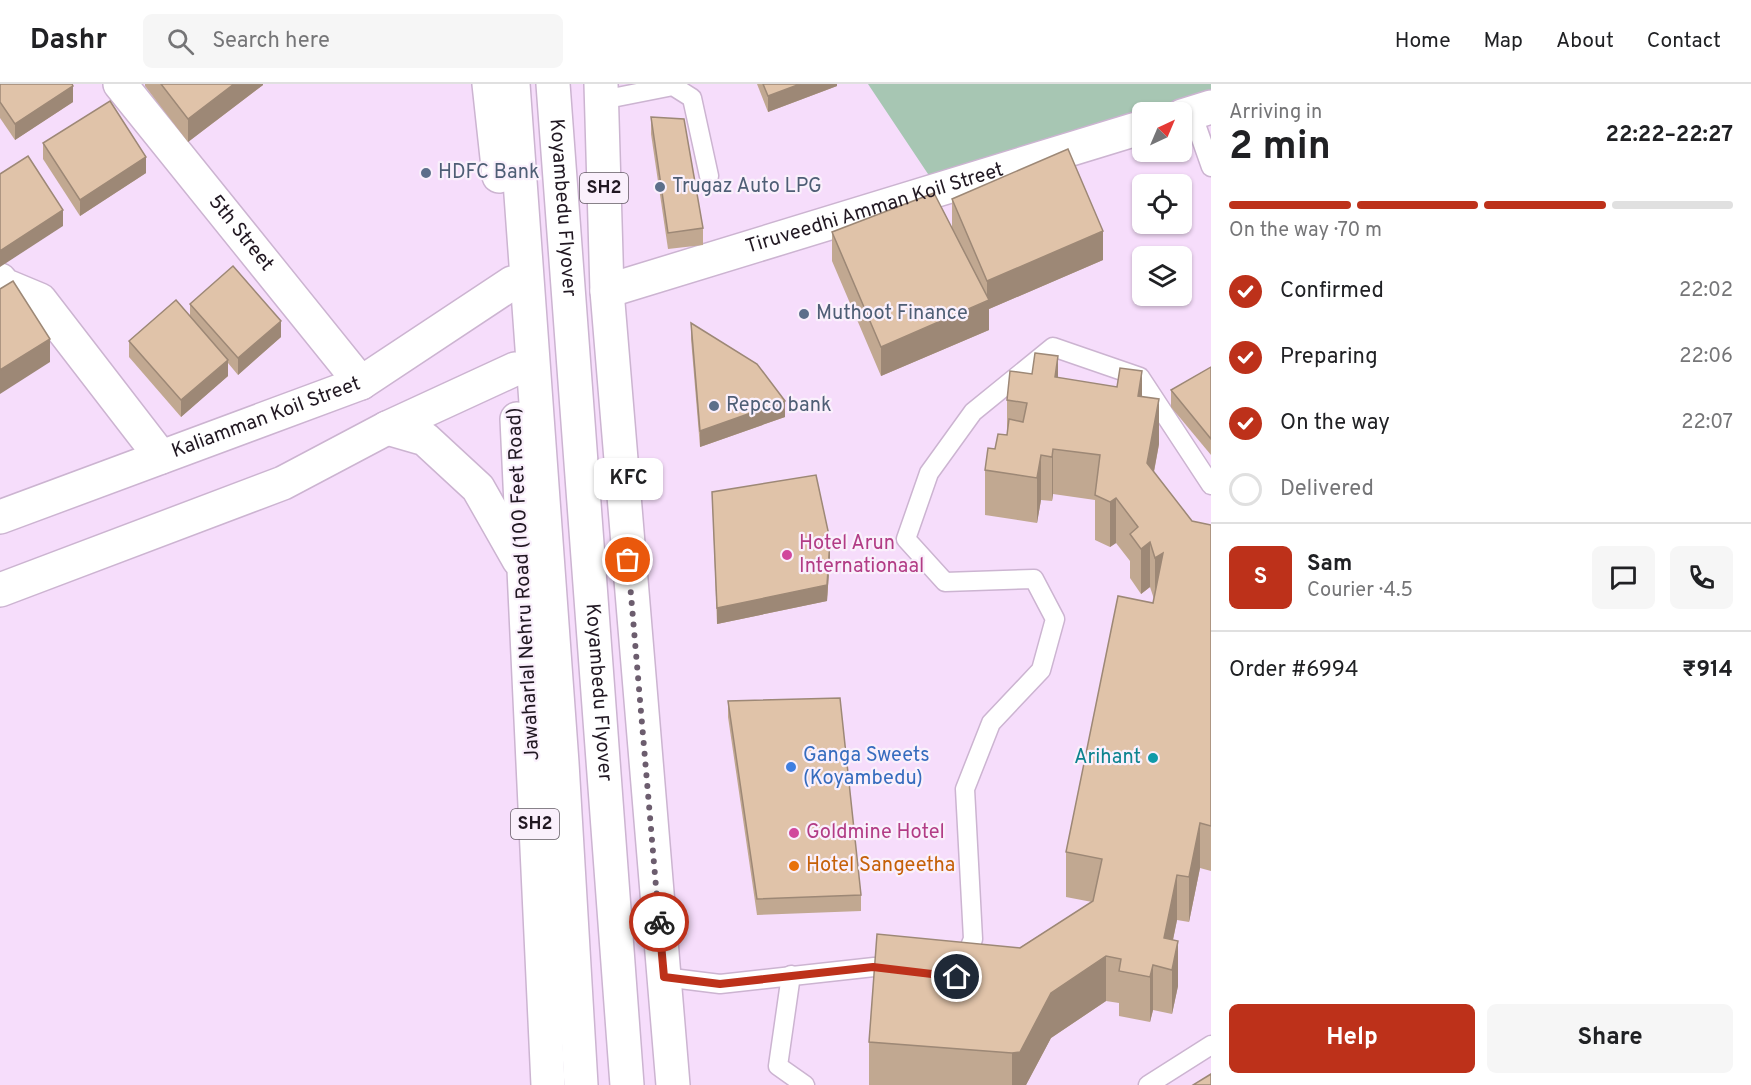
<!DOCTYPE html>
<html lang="en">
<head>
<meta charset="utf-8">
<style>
	:root { --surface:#fff; --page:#f6f6f6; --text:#202124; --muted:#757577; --line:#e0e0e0; --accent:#bd311a }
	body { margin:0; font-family:Overpass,sans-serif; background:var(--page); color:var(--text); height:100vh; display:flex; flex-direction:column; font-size:22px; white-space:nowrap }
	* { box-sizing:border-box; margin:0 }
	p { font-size:20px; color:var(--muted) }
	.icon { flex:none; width:33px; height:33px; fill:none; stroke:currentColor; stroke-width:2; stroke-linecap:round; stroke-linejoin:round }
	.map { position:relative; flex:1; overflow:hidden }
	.panel { display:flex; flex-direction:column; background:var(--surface); width:540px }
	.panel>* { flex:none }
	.needle { width:39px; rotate:44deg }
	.tools { position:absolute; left:1132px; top:18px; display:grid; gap:12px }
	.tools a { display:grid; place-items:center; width:60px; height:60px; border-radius:9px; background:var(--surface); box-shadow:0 2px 4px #0004; font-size:30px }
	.pin { position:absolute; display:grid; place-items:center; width:51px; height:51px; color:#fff; margin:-26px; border:3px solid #fff; border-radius:50%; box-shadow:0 2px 6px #0007 }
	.courier { position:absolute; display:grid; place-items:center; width:60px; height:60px; margin:-30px; border:4px solid #bd311a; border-radius:50%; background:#fff; color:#222; box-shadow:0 2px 8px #0007 }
	.bubble { position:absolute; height:42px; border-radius:9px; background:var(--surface); box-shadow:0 2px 4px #0004; font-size:20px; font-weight:700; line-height:42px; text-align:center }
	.headline em { font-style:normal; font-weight:700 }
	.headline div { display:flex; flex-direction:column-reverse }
	.headline { display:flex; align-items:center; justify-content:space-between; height:102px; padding:0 18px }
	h1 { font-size:39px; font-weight:700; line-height:45px }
	.bar { display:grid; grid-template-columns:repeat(4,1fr); gap:9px 6px; align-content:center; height:72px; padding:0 18px }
	.bar i { height:8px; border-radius:4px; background:var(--line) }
	.bar .on { background:var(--accent) }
	.bar p { grid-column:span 4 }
	.line { display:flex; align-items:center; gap:15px; padding:0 18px; border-top:2px solid var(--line) }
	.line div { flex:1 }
	.round { display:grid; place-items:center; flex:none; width:63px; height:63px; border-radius:9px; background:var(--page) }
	ol { padding:0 18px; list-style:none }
	li { display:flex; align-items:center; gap:18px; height:66px }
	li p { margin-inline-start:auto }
	li .icon { padding:6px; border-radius:50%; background:var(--accent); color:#fff; stroke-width:4 }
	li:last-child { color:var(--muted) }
	li i { width:33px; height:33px; border:3px solid var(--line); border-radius:50% }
	.cta { display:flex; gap:12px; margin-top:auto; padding:12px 18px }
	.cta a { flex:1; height:69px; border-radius:9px; background:var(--accent); color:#fff; font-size:24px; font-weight:700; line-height:69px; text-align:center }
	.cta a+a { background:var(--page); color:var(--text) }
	header { display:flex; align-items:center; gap:36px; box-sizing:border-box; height:84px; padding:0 30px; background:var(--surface); border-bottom:2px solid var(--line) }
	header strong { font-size:28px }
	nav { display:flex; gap:33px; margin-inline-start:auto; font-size:21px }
	.search { width:420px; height:54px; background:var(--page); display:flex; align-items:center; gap:15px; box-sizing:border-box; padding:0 21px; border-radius:9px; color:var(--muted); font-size:22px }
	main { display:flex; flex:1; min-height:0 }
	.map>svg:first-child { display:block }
	.green { fill:#a7c6b3 }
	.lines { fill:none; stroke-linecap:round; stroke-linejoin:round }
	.lane-casing { stroke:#ccb4d1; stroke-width:21 }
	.street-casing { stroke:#ccb4d1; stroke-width:36 }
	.secondary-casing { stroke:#ccb4d1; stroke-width:36 }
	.primary-casing { stroke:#ccb4d1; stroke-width:36 }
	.lane { stroke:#fff; stroke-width:18 }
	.street { stroke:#fff; stroke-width:33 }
	.secondary { stroke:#fff; stroke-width:33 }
	.primary { stroke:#fff; stroke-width:33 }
	.wall { fill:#c1a891 }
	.shaded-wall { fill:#9d8876 }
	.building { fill:#e0c3a9; stroke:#9d8876; stroke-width:1.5 }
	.done { stroke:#6c5d6e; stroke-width:6; stroke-dasharray:0 10.8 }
	.route { stroke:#bd311a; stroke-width:8 }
	.service-dot { fill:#5c6f8a; stroke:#faf0fc; stroke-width:2 }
	.hotel-dot { fill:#d1479c; stroke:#faf0fc; stroke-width:2 }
	.culture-dot { fill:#0f9aa8; stroke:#faf0fc; stroke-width:2 }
	.shop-dot { fill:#3f7fe0; stroke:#faf0fc; stroke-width:2 }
	.food-dot { fill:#e8710a; stroke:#faf0fc; stroke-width:2 }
	.labels { text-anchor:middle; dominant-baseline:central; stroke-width:4.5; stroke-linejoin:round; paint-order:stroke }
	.shield { fill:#faf0fc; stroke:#625963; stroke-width:1.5 }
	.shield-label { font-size:18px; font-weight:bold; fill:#211822 }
	.service-label { font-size:20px; fill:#4e5e75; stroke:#faf0fc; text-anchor:start }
	.street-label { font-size:20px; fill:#211822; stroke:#faf0fc }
	.hotel-label { font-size:20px; fill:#b23c85; stroke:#faf0fc; text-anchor:start }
	.shop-label { font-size:20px; fill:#366cbe; stroke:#faf0fc; text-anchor:start }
	.culture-label { font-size:20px; fill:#0d838f; stroke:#faf0fc; text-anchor:end }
	.food-label { font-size:20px; fill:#c56008; stroke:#faf0fc; text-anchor:start }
</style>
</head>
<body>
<header>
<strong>Dashr</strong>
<div class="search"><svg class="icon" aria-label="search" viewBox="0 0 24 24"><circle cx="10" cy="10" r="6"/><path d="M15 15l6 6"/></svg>Search here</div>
<nav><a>Home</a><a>Map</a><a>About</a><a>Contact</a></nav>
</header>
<main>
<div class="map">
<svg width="1211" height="1001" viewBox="0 0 1211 1001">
	<rect width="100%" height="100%" fill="#f6ddfb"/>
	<path class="green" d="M868 0H1211V9L1143 28 934 99Z"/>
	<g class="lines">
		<defs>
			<g id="lane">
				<path d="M602 16 673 2 692 14 709 92"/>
				<path d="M1192 29 1211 83"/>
				<path d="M962 882 973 855 965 705 991 639 1041 586 1055 535 1034 495 945 498 906 455 929 389 973 328 1053 263 1140 293 1211 401"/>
				<path d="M791 891 778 982 805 1001"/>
				<path d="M664 893 720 900 874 883 898 886"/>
				<path d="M1148 1001 1211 961"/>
			</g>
			<g id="street">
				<path id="s1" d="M120 0 361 299"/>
				<path d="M1182 32 1211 23"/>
				<path d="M0 196 4 201 40 216 161 373"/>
				<path id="s2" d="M607 207 1143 43"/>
			</g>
			<g id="secondary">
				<path id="s3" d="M0 433 361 299 512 199"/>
				<path d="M0 506 283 399 387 344 515 285"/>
			</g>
			<g id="primary">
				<path d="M489 0 499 92"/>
				<path d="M513 0 562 679 581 1001"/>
				<path id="s4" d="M553 0 627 1001"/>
				<path d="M601 0 607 207 673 1001"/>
				<path d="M517 335 548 1001"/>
				<path d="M387 344 425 355 478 404 519 476"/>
			</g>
		</defs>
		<use href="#lane" class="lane-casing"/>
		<use href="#street" class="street-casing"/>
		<use href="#secondary" class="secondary-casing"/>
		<use href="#primary" class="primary-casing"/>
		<use href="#lane" class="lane"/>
		<use href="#street" class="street"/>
		<use href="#secondary" class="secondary"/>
		<use href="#primary" class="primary"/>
	</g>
	<g class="wall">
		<path d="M0 0 73 18 15 56 0 34Z"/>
		<path d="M145 0H263V1L188 58 145 2Z"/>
		<path d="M757 0H837V2L768 28Z"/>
		<path d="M651 33 703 144V161L668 165 651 50Z"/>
		<path d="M43 59 146 89 80 132 43 75Z"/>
		<path d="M952 115 1103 176 989 225V246L881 292 832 177V148L952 143Z"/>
		<path d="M190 220 281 253 238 291 228 279V292L181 333 129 273V257L190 232Z"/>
		<path d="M691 239 785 333 700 363 691 255Z"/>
		<path d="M1211 283V371L1171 323V306Z"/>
		<path d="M1058 294 1142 312 1159 360 1154 388 1192 437 1211 441V787L1200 784 1189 838 1177 836 1173 856 1178 902 1172 930 1153 926 1150 938 1119 932V919L1106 917 1051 954 1026 1001H869V958L1092 818 1066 813V768L1154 515 1150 503 1141 510 1130 494V477L1116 459 1110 463 1095 456V416L1053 410 1052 417 1041 416 1037 439 985 431V386L995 365 1007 351V316Z"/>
		<path d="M712 408 830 473 827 517 717 540Z"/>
		<path d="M728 617 861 811V827L757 831 728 633Z"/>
	</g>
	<g class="shaded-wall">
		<path d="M234 0H263V1L188 58V35Z"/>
		<path d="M800 0H837V2L768 28V12Z"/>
		<path d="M73 2V18L15 56V40Z"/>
		<path d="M146 73V89L80 132V116Z"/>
		<path d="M63 126V142L0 183V167Z"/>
		<path d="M1103 147V176L989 225V246L881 292V263L987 217V197Z"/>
		<path d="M281 237V253L238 291V274Z"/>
		<path d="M50 255V278L0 310V286Z"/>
		<path d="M1058 272V317L1055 293Z"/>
		<path d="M228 276V292L181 333V316Z"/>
		<path d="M1142 287V332L1138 312Z"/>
		<path d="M1159 315V360L1147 424V379Z"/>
		<path d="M785 317V333L700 363V347Z"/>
		<path d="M1053 365V410L1052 417V373Z"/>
		<path d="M1041 371V416L1037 439V394Z"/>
		<path d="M1116 414V459L1110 463V418Z"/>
		<path d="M830 456V473L827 517 717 540V524Z"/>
		<path d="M1150 458V503L1141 510V465Z"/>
		<path d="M1163 469 1155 519V474Z"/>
		<path d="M1200 739V784L1189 838V793Z"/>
		<path d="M1177 791V836L1167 884 1164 854Z"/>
		<path d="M1178 857V902L1172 930V886Z"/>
		<path d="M1106 872V917L1051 954 1026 1001H1012V969L1051 909Z"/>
		<path d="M1153 881V926L1150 938V893Z"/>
	</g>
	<g class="building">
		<path d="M0 0H72L73 2 15 40 0 18Z"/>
		<path d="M161 0H234L188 35Z"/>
		<path d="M763 0H800L768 12Z"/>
		<path d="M110 17 146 73 80 116 43 59Z"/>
		<path d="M651 33 684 35 703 144 668 149Z"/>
		<path d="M1068 65 1103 147 987 197 952 115Z"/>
		<path d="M28 72 63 126 0 167V90Z"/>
		<path d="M934 109 989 216 881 263 832 148Z"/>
		<path d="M233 182 281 237 238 274 190 220Z"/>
		<path d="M13 197 50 255 0 286V205Z"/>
		<path d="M176 216 228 276 181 316 129 257Z"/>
		<path d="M691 239 757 280 785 317 700 347Z"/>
		<path d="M1035 269 1058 272 1055 293 1117 303 1120 284 1142 287 1138 312 1159 315 1147 379 1192 437 1211 441V742L1200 739 1189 793 1177 791 1164 854 1178 857 1172 886 1153 881 1150 893 1119 887 1121 875 1106 872 1051 909 1020 968 1012 969 869 958 877 850 1020 864 1093 817 1102 775 1066 768 1118 512 1153 519 1163 469 1155 474 1150 458 1141 465 1130 450 1138 443 1116 414 1110 418 1095 411 1100 371 1053 365 1052 373 1041 371 1037 394 985 386 988 364 995 365 998 350 1007 351 1009 335 1023 338 1027 319 1007 316 1010 287 1032 290Z"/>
		<path d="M1211 283V355L1171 306Z"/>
		<path d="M816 391 830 456 827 501 717 524 712 408Z"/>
		<path d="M840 614 861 811 757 815 728 617Z"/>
		<path d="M1211 990V1001H1193Z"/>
	</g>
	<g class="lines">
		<path class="done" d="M628 476 659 838"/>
		<path class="route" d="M659 838 664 893 720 900 873 883 957 893"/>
	</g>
	<g class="service-dot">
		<circle cx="426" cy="89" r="6"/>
		<circle cx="660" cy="103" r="6"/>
		<circle cx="804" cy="230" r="6"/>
		<circle cx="714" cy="322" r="6"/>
	</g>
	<g class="hotel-dot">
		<circle cx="787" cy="471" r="6"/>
		<circle cx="794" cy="749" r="6"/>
	</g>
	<circle class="culture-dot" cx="1153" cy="674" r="6"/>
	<circle class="shop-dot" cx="791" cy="683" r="6"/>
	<circle class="food-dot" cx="794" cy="782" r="6"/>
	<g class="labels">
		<g class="shield">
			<rect x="580" y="89" width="48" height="30" rx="4.5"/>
			<rect x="511" y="725" width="48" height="30" rx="4.5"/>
		</g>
		<g class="shield-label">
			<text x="604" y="104">SH2</text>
			<text x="535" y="740">SH2</text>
		</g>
		<g class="service-label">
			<text x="438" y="89">HDFC Bank</text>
			<text x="672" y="103">Trugaz Auto LPG</text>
			<text x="816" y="230">Muthoot Finance</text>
			<text x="726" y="322">Repco bank</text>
		</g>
		<g class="street-label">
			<text stroke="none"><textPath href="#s4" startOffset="124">Koyambedu Flyover</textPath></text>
			<text stroke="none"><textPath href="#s2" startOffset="280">Tiruveedhi Amman Koil Street</textPath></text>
			<text stroke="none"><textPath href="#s1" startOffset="192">5th Street</textPath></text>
			<text stroke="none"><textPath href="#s3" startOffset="284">Kaliamman Koil Street</textPath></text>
			<text transform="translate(524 500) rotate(-93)">Jawaharlal Nehru Road (100 Feet Road)</text>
			<text stroke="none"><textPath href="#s4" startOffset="610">Koyambedu Flyover</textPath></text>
		</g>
		<g class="hotel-label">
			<text x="799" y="460">Hotel Arun<tspan x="799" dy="23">Internationaal</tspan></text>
			<text x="806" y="749">Goldmine Hotel</text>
		</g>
		<g class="shop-label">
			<text x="803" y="672">Ganga Sweets<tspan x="803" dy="23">(Koyambedu)</tspan></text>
		</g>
		<g class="culture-label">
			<text x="1141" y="674">Arihant</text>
		</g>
		<g class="food-label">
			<text x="806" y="782">Hotel Sangeetha</text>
		</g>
	</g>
</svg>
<div class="tools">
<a><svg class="needle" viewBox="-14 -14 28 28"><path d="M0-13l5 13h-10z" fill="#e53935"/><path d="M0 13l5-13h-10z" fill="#757577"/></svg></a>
<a><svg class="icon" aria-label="locate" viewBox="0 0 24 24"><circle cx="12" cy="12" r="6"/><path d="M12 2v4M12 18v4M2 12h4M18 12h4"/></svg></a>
<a><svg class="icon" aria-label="layers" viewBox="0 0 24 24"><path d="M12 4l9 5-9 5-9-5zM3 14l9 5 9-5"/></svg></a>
</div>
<div class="pin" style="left:628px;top:476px;background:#ea580c"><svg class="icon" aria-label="bag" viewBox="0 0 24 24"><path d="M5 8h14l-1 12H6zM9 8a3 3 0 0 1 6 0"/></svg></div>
<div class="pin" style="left:957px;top:893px;background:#1f2937"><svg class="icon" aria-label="home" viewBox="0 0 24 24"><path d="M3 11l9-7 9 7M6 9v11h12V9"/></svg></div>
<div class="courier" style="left:659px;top:838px"><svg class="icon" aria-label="bike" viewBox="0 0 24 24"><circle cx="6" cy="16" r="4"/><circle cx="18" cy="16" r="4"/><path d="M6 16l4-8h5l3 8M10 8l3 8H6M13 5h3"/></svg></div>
<div class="bubble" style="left:594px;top:374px;width:69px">KFC</div>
</div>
<section class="panel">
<div class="headline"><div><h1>2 min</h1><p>Arriving in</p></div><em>22:22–22:27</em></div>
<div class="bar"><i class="on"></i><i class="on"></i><i class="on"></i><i></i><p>On the way · 70 m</p></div>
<ol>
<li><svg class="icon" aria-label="check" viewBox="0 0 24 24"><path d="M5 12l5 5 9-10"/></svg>Confirmed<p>22:02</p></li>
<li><svg class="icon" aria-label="check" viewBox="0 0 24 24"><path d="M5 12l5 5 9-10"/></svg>Preparing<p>22:06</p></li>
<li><svg class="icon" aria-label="check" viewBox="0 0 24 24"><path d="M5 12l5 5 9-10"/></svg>On the way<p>22:07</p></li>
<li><i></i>Delivered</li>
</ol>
<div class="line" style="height:108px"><b class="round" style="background:var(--accent);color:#fff">S</b><div><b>Sam</b><p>Courier · 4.5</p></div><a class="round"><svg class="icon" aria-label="chat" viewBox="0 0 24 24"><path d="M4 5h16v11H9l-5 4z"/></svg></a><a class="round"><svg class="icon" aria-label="phone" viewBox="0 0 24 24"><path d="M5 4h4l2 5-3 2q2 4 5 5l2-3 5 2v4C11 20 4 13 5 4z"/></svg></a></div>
<div class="line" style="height:78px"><div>Order #6994</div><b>₹914</b></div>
<div class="cta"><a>Help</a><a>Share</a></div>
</section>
</main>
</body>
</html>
